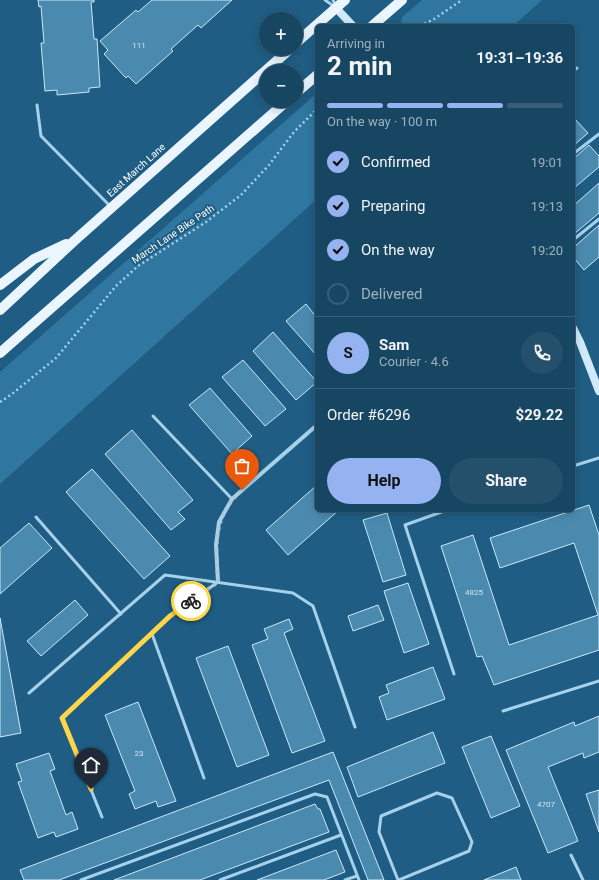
<!DOCTYPE html>
<html lang="en">
<head>
<meta charset="utf-8">
<style>
	:root { --surface:#174663; --page:#24506c; --text:#f1f3f6; --muted:#9eb1be; --line:#365e78; --accent:#95b2f1 }
	body { margin:0; font-family:Roboto,sans-serif; background:var(--page); color:var(--text); height:100vh; display:flex; flex-direction:column; font-size:15px; white-space:nowrap }
	* { box-sizing:border-box; margin:0 }
	p { font-size:13px; color:var(--muted) }
	.icon { flex:none; width:22px; height:22px; fill:none; stroke:currentColor; stroke-width:2; stroke-linecap:round; stroke-linejoin:round }
	.map { position:relative; flex:1; overflow:hidden }
	.side { position:absolute; left:315px; top:24px; width:260px; height:488px; display:flex; flex-direction:column; background:var(--surface); border-radius:6px; box-shadow:0 2px 10px #0003,0 0 0 1px var(--line) }
	.side>* { flex:none }
	.controls { position:absolute; left:259px; top:12px; display:grid; gap:8px }
	.controls a { display:grid; place-items:center; width:44px; height:44px; border-radius:50%; background:var(--surface); box-shadow:0 2px 10px #0003,0 0 0 1px var(--line); font-size:20px }
	.pin { position:absolute; display:grid; place-items:center; width:34px; height:34px; color:#fff; margin:-41px -17px; border-radius:50% 50% 50% 0; rotate:-45deg; box-shadow:0 0 4px #0007 }
	.pin .icon { rotate:45deg }
	.courier { position:absolute; display:grid; place-items:center; width:40px; height:40px; margin:-20px; border:3px solid #ffd54a; border-radius:50%; background:#fff; color:#222; box-shadow:0 1px 5px #0007 }
	.summary em { font-style:normal; font-weight:700 }
	.summary div { display:flex; flex-direction:column-reverse }
	.summary { display:flex; align-items:center; justify-content:space-between; height:68px; padding:0 12px }
	h1 { font-size:26px; font-weight:700; line-height:30px }
	.bar { display:grid; grid-template-columns:repeat(4,1fr); gap:6px 4px; align-content:center; height:48px; padding:0 12px }
	.bar i { height:5px; border-radius:3px; background:var(--line) }
	.bar .active { background:var(--accent) }
	.bar p { grid-column:span 4 }
	.line { display:flex; align-items:center; gap:10px; padding:0 12px; border-top:1px solid var(--line) }
	.line div { flex:1 }
	.round { display:grid; place-items:center; flex:none; width:42px; height:42px; border-radius:21px; background:var(--page) }
	ol { padding:0 12px; list-style:none }
	li { display:flex; align-items:center; gap:12px; height:44px }
	li p { margin-inline-start:auto }
	li .icon { padding:4px; border-radius:50%; background:var(--accent); color:#111; stroke-width:4 }
	li:last-child { color:var(--muted) }
	li i { width:22px; height:22px; border:2px solid var(--line); border-radius:50% }
	.button { display:flex; gap:8px; margin-top:auto; padding:8px 12px }
	.button a { flex:1; height:46px; border-radius:24px; background:var(--accent); color:#111; font-size:16px; font-weight:700; line-height:46px; text-align:center }
	.button a+a { background:var(--page); color:var(--text) }
	.map>svg:first-child { display:block }
	.green { fill:#2f77a1 }
	.building { fill:#4b8aaf; stroke:#cbe7f7 }
	.lines { fill:none; stroke-linecap:round; stroke-linejoin:round }
	.path { stroke:#a6d1ea; stroke-width:2.5; stroke-dasharray:2 3; stroke-linecap:butt }
	.lane { stroke:#a6d1ea; stroke-width:3 }
	.street { stroke:#a6d1ea; stroke-width:4 }
	.secondary { stroke:#d1e9f8; stroke-width:8 }
	.primary { stroke:#eaf5fe; stroke-width:10 }
	.done { stroke:#b1c6d4; stroke-width:4; stroke-dasharray:0 7.2 }
	.route { stroke:#ffd54a; stroke-width:5 }
	.labels { text-anchor:middle; dominant-baseline:central; stroke-width:4; stroke-linejoin:round; paint-order:stroke }
	.number-label { font-size:8px; fill:#d2e2eb }
	.street-label { font-size:10px; fill:#fff; stroke:#1f5d84 }
</style>
</head>
<body>
<div class="map">
<svg width="599" height="880" viewBox="0 0 599 880">
	<rect width="100%" height="100%" fill="#1f5d84"/>
	<g class="green">
		<path d="M422 0H542L513 26H401L402 17Z"/>
		<path d="M317 93V199L0 484V372Z"/>
	</g>
	<g class="building">
		<path d="M38 0H94V2H91L94 39H97L100 87 89 88V92L57 95V90L45 91 41 43H44L41 6 39 7Z"/>
		<path d="M152 0H232L201 28 198 25 171 49 173 51 136 84 128 76 126 78 104 54 108 50 100 41 136 10 138 12Z"/>
		<path d="M573 117 588 133 573 146Z"/>
		<path d="M589 145 599 156V167L573 189V159Z"/>
		<path d="M599 183V213L573 235V206Z"/>
		<path d="M599 225V257L584 270 573 257V248Z"/>
		<path d="M306 304 317 318V356L286 321Z"/>
		<path d="M273 332 317 382 296 400 253 351Z"/>
		<path d="M243 360 286 409 265 426 222 377Z"/>
		<path d="M210 388 252 436 232 454 189 405Z"/>
		<path d="M132 430 193 500 178 512 185 519 171 530 105 454Z"/>
		<path d="M92 469 170 556 144 579 66 492Z"/>
		<path d="M317 485V510H339L288 555 266 530Z"/>
		<path d="M589 505 599 535V650L494 685 482 656 477 657 441 546 473 535 509 645 598 615 574 543 500 568 490 538Z"/>
		<path d="M387 513 406 575 383 582 363 520Z"/>
		<path d="M29 523 52 548 0 594V548Z"/>
		<path d="M408 583 429 644 404 653 384 591Z"/>
		<path d="M75 600 88 615 41 656 27 641Z"/>
		<path d="M378 605 384 620 353 631 348 616Z"/>
		<path d="M0 618 21 733 0 737Z"/>
		<path d="M289 619 293 629 284 633 325 741 292 753 252 645 268 639 264 629Z"/>
		<path d="M228 646 269 755 237 767 196 658Z"/>
		<path d="M433 667 445 699 387 720 379 697 389 693 386 685Z"/>
		<path d="M138 702 176 801 158 807 156 801 135 809 129 794 135 791 105 715Z"/>
		<path d="M599 716V752L584 758 583 753 548 767 578 841 548 853 506 750 574 722 575 726Z"/>
		<path d="M433 732 445 763 358 797 347 767Z"/>
		<path d="M491 736 520 806 491 818 462 747Z"/>
		<path d="M333 752 384 880H368L329 780 59 880H24L20 870Z"/>
		<path d="M49 753 55 769 50 771 66 815 72 812 78 829 56 837 54 832 38 838 18 782 22 781 16 764Z"/>
		<path d="M599 790V832L586 794Z"/>
		<path d="M315 804 318 809H320L329 832 200 880H114Z"/>
		<path d="M336 850 345 872 324 880H257Z"/>
		<path d="M516 867 521 880H484Z"/>
	</g>
	<g class="lines">
		<g class="path">
			<path d="M420 26 434 19 462 0"/>
			<path d="M0 402 12 394 56 358 116 286 138 266 206 222 241 195 269 165 294 132 317 109"/>
		</g>
		<g class="lane">
			<path d="M325 0 335 7"/>
			<path d="M333 0 336 6"/>
			<path d="M573 71 577 68"/>
			<path d="M37 105 41 136 110 206"/>
			<path d="M573 154 599 134"/>
			<path d="M573 240 599 219"/>
			<path d="M153 416 232 499"/>
			<path d="M573 466 599 458"/>
			<path d="M447 510 405 525 454 674"/>
			<path d="M36 517 121 614"/>
			<path d="M152 634 204 778"/>
			<path d="M29 693 165 575 293 593 313 606 355 727"/>
			<path d="M503 711 599 681"/>
			<path d="M102 817 62 718 170 616 218 582"/>
			<path d="M571 855 583 880"/>
			<path d="M81 880 315 794 327 797 359 880"/>
			<path d="M220 880 341 835"/>
			<path d="M345 880 357 876"/>
			<path d="M398 880 379 832 381 816 437 793 452 798 472 842 469 851 399 880"/>
		</g>
		<path class="street" d="M218 582 216 545 219 522 232 499 317 425"/>
		<g class="secondary">
			<path d="M336 8 353 26"/>
			<path d="M573 328 580 342 599 391"/>
		</g>
		<g class="primary">
			<path d="M372 26 402 0"/>
			<path d="M296 43 345 0"/>
			<path d="M296 93 317 75"/>
			<path d="M0 285 34 259 66 244"/>
			<path d="M0 310 74 241 290 49"/>
			<path d="M0 353 287 101"/>
		</g>
	</g>
	<g class="lines">
		<path class="done" d="M191 601 218 582C216 545 212 517 242 490"/>
		<path class="route" d="M91 789 62 718 170 616 191 601"/>
	</g>
	<g class="labels">
		<g class="number-label">
			<text x="139" y="45">111</text>
			<text x="474" y="592">4825</text>
			<text x="139" y="753">23</text>
			<text x="546" y="804">4707</text>
		</g>
		<g class="street-label">
			<text transform="translate(136 170) rotate(-42)">East March Lane</text>
			<text transform="translate(173 234) rotate(-34)">March Lane Bike Path</text>
		</g>
	</g>
</svg>
<div class="controls">
<a>+</a>
<a>−</a>
</div>
<div class="pin" style="left:242px;top:490px;background:#ea580c"><svg class="icon" aria-label="bag" viewBox="0 0 24 24"><path d="M5 8h14l-1 12H6zM9 8a3 3 0 0 1 6 0"/></svg></div>
<div class="pin" style="left:91px;top:789px;background:#1f2937"><svg class="icon" aria-label="home" viewBox="0 0 24 24"><path d="M3 11l9-7 9 7M6 9v11h12V9"/></svg></div>
<div class="courier" style="left:191px;top:601px"><svg class="icon" aria-label="bike" viewBox="0 0 24 24"><circle cx="6" cy="16" r="4"/><circle cx="18" cy="16" r="4"/><path d="M6 16l4-8h5l3 8M10 8l3 8H6M13 5h3"/></svg></div>
<section class="side">
<div class="summary"><div><h1>2 min</h1><p>Arriving in</p></div><em>19:31–19:36</em></div>
<div class="bar"><i class="active"></i><i class="active"></i><i class="active"></i><i></i><p>On the way · 100 m</p></div>
<ol>
<li><svg class="icon" aria-label="check" viewBox="0 0 24 24"><path d="M5 12l5 5 9-10"/></svg>Confirmed<p>19:01</p></li>
<li><svg class="icon" aria-label="check" viewBox="0 0 24 24"><path d="M5 12l5 5 9-10"/></svg>Preparing<p>19:13</p></li>
<li><svg class="icon" aria-label="check" viewBox="0 0 24 24"><path d="M5 12l5 5 9-10"/></svg>On the way<p>19:20</p></li>
<li><i></i>Delivered</li>
</ol>
<div class="line" style="height:72px"><b class="round" style="background:var(--accent);color:#111">S</b><div><b>Sam</b><p>Courier · 4.6</p></div><a class="round"><svg class="icon" aria-label="phone" viewBox="0 0 24 24"><path d="M5 4h4l2 5-3 2q2 4 5 5l2-3 5 2v4C11 20 4 13 5 4z"/></svg></a></div>
<div class="line" style="height:52px"><div>Order #6296</div><b>$29.22</b></div>
<div class="button"><a>Help</a><a>Share</a></div>
</section>
</div>
</body>
</html>
